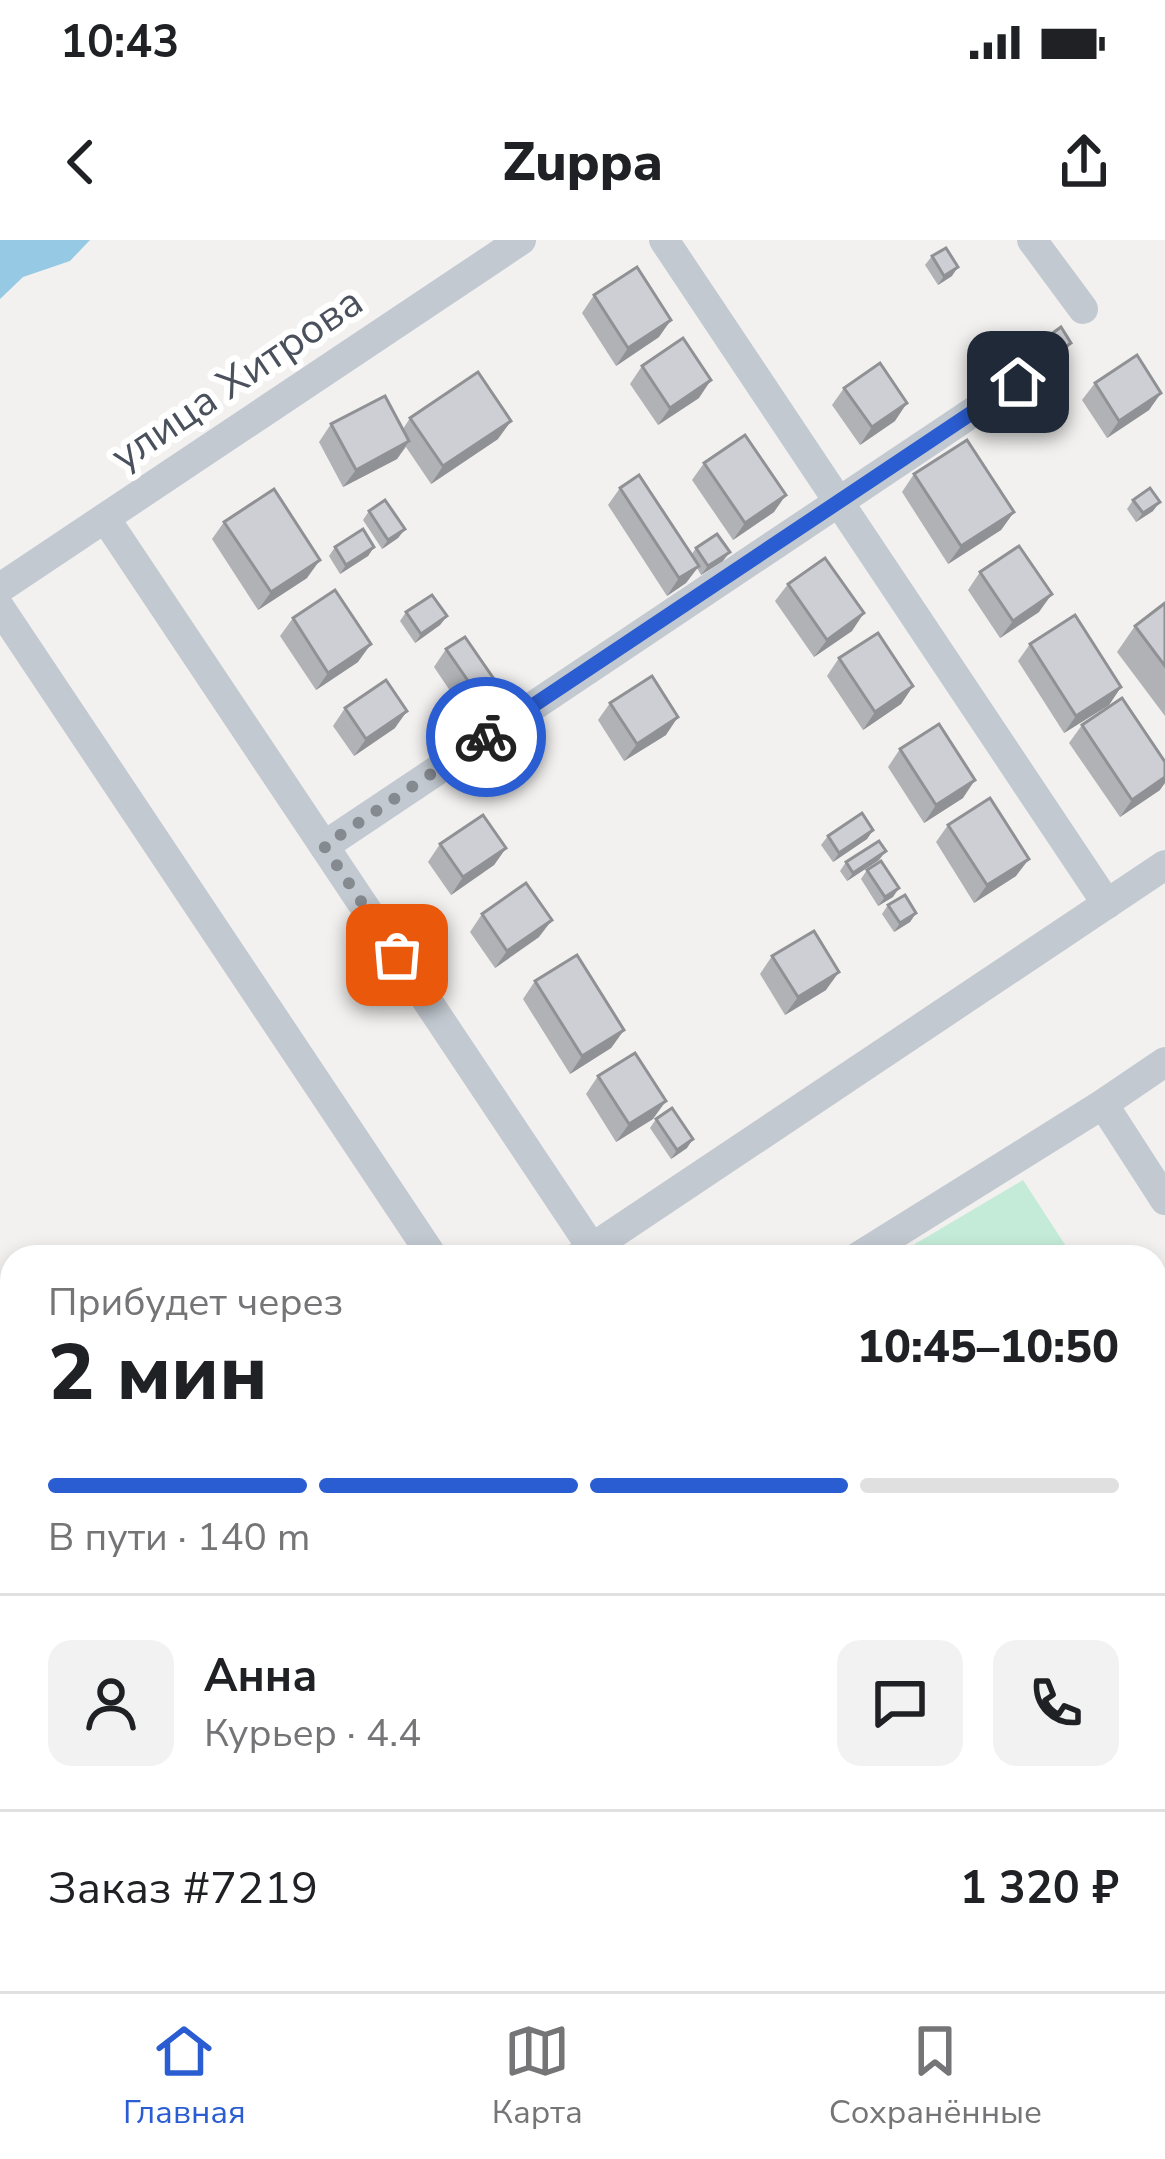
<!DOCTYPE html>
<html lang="ru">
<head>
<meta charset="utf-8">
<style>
	:root { --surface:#fff; --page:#f2f2f2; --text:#202124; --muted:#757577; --line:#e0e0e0; --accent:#2b5dd2 }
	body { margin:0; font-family:"Nunito Sans",sans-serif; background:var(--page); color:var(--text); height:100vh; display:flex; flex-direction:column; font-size:45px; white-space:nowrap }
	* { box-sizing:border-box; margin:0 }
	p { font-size:39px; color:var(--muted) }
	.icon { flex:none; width:66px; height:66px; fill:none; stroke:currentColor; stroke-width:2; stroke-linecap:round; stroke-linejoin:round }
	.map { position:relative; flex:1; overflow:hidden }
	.side { position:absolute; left:0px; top:1005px; width:1167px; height:747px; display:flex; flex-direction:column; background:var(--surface); border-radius:36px 36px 0 0; box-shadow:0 6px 18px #0003 }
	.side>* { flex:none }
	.pin { position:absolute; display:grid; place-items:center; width:102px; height:102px; color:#fff; margin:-51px; border-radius:24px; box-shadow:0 6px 18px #0006 }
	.courier { position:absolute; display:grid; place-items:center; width:120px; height:120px; margin:-60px; border:9px solid #2b5dd2; border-radius:50%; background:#fff; color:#222; box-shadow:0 3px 15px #0007 }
	.overview em { font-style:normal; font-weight:800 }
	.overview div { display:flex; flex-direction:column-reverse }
	.overview { display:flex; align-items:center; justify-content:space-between; height:204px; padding:0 48px }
	h1 { font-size:78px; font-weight:800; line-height:90px }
	.bar { display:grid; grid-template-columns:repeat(4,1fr); gap:18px 12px; align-content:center; height:144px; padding:0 48px }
	.bar i { height:15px; border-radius:9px; background:var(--line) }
	.bar .current { background:var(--accent) }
	.bar p { grid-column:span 4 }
	.line { display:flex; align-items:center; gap:30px; padding:0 48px; border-top:3px solid var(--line) }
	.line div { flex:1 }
	.round { display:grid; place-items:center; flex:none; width:126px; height:126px; border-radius:24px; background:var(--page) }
	.status { display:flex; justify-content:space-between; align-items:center; height:84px; padding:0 60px; background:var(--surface); direction:ltr }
	.status svg { height:33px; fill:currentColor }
	header { display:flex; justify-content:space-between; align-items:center; height:156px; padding:0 48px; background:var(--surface); font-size:54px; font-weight:800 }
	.dock { display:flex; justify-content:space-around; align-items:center; height:168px; border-top:3px solid var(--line); background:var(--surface); font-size:33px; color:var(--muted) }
	.dock a { display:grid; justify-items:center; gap:6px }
	.dock .current { color:var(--accent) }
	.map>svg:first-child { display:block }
	.green { fill:#c4ebd8 }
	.water { fill:#95c9e4 }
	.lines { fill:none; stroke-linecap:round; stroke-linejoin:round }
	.minor { stroke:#c2c9d0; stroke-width:30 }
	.wall { fill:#b1b2b6 }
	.shaded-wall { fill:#909194 }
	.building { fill:#cecfd4; stroke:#909194; stroke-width:3 }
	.done { stroke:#858990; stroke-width:12; stroke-dasharray:0 21.6 }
	.route { stroke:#2b5dd2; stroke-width:15 }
	.labels { text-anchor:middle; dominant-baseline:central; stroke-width:12; stroke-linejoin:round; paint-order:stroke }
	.street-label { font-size:42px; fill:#4a515c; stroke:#fff }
</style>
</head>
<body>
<div class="status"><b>10:43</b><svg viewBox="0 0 49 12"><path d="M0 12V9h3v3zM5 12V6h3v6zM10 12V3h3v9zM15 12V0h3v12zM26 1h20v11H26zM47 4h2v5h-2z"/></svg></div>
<header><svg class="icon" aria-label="back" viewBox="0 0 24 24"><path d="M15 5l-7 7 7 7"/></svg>Zuppa<svg class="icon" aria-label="share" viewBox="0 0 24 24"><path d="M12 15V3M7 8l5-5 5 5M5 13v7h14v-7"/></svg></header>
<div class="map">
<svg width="1165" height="1751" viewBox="0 0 1165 1751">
	<rect width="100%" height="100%" fill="#f2f1f0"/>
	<path class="green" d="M1023 940 1073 1017H893Z"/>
	<path class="water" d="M0 0H90L70 21 23 37 0 59Z"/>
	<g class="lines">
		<g class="minor">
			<path d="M664 0 1107 664"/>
			<path d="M1032 0 1083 69"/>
			<path d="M105 278 324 606 1018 142"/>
			<path d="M0 348 521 0"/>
			<path d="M0 368 433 1017"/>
			<path d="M324 606 592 1008 578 1017"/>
			<path d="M1103 864 1165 822"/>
			<path d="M592 1008 1165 625"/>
			<path d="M858 1017 1103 864 1165 960"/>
			<path d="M1155 1155 1165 1149"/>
			<path d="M919 1740 926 1751"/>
			<path d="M1153 1740 1160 1751"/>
		</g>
	</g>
	<g class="wall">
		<path d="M932 16 952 36 938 45 925 25Z"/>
		<path d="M594 55 659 97 616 126 582 73Z"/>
		<path d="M1043 100 1065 112 1046 124 1036 109Z"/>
		<path d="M642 126 699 158 658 185 630 144Z"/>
		<path d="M1095 143 1161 153 1149 170 1107 198 1082 160Z"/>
		<path d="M844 148 895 181 860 205 832 165Z"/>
		<path d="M410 178 498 199 431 244 406 207 397 219 343 247 319 202 331 184 403 189Z"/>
		<path d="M704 223 774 272 733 300 692 240Z"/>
		<path d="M914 234 1014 272 1001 290 948 324 902 252Z"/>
		<path d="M620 248 691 315 696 308 723 321 701 335 697 328 686 343 667 356 608 265Z"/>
		<path d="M1133 260 1153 271 1136 282 1127 269Z"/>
		<path d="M369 271 405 289 398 298 382 309 363 280Z"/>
		<path d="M224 282 307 338 258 370 212 299Z"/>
		<path d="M335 307H374L368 316 340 334 329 316Z"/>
		<path d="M980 332 1039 372 1000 398 968 350Z"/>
		<path d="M788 344 852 391 814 417 775 361Z"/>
		<path d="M1165 363V476L1117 412 1135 386Z"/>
		<path d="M406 372 447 376 440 385 415 403 400 381Z"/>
		<path d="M293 378 358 422 316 450 280 396Z"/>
		<path d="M1030 404 1121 447 1109 465 1064 493 1018 421Z"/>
		<path d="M446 409 498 445 486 463 467 476 434 427Z"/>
		<path d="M839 418 913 446 901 464 863 490 827 436Z"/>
		<path d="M610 463 666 495 624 521 598 480Z"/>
		<path d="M345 468 395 488 354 516 333 486Z"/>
		<path d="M1082 485 1160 550 1120 577 1069 503Z"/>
		<path d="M900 509 963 558 924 583 888 527Z"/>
		<path d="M948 585 1016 636 974 663 936 602Z"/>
		<path d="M873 590 867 599 833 622 821 605 828 596Z"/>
		<path d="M440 604 506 608 494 625 451 655 428 622Z"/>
		<path d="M879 620 847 641 840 631 846 622Z"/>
		<path d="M867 630 893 657 878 666 861 639Z"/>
		<path d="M888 665 916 673 910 682 894 692 882 674Z"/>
		<path d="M482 674 539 697 495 728 470 692Z"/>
		<path d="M772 716 826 750 785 775 760 734Z"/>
		<path d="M535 741 624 790 611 808 570 834 523 759Z"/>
		<path d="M598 836 653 879 616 902 586 854Z"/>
		<path d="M656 879 687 908 671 919 650 888Z"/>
		<path d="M1165 1209V1660L1155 1645V1216Z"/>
	</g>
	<g class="shaded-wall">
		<path d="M958 27 952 36 938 45 944 36Z"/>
		<path d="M671 80 659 97 616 126 628 108Z"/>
		<path d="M1071 103 1065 112 1046 124 1053 115Z"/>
		<path d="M711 140 699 158 658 185 670 168Z"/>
		<path d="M1161 153 1149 170 1107 198 1119 181Z"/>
		<path d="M907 163 895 181 860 205 872 187Z"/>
		<path d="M511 181 498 199 431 244 443 226Z"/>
		<path d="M409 201 397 219 343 247 356 230Z"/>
		<path d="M786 255 774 272 733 300 745 283Z"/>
		<path d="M1160 262 1153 271 1136 282 1143 273Z"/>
		<path d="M1014 272 1001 290 948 324 961 306Z"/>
		<path d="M405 289 398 298 382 309 388 300Z"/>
		<path d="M374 307 368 316 340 334 346 325Z"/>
		<path d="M730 312 723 321 701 335 708 326Z"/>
		<path d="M320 320 307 338 258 370 271 352Z"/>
		<path d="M699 326 686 343 667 356 679 338Z"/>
		<path d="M1052 354 1039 372 1000 398 1013 381Z"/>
		<path d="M864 373 852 391 814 417 827 400Z"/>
		<path d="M447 376 440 385 415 403 421 394Z"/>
		<path d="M371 404 358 422 316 450 328 433Z"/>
		<path d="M498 445 486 463 467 476 480 458Z"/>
		<path d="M913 446 901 464 863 490 875 472Z"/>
		<path d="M1121 447 1109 465 1064 493 1076 476Z"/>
		<path d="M407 471 395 488 354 516 366 499Z"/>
		<path d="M678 477 666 495 624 521 637 504Z"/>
		<path d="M1165 537V543L1160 550 1120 577 1132 560Z"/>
		<path d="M975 540 963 558 924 583 936 565Z"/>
		<path d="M873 590 867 599 833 622 839 613Z"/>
		<path d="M506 608 494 625 451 655 463 637Z"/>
		<path d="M886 611 879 620 847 641 853 633Z"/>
		<path d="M1029 619 1016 636 974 663 987 645Z"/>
		<path d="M899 648 893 657 878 666 885 657Z"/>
		<path d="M916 673 910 682 894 692 900 683Z"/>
		<path d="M552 680 539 697 495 728 507 711Z"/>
		<path d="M839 732 826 750 785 775 798 757Z"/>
		<path d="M624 790 611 808 570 834 582 816Z"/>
		<path d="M666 861 653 879 616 902 629 884Z"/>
		<path d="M693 899 687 908 671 919 677 910Z"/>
	</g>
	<g class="building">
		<path d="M946 8 958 27 944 36 932 16Z"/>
		<path d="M637 27 671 80 628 108 594 55Z"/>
		<path d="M1061 87 1071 103 1053 115 1043 100Z"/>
		<path d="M683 98 711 140 670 168 642 126Z"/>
		<path d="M1137 115 1161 153 1119 181 1095 143Z"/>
		<path d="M880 123 907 163 872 187 844 148Z"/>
		<path d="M478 132 511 181 443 226 410 178Z"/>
		<path d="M385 156 409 201 356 230 331 184Z"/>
		<path d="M745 195 786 255 745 283 704 223Z"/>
		<path d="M967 200 1014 272 961 306 914 234Z"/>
		<path d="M639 235 699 326 679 338 620 248Z"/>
		<path d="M1150 248 1160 262 1143 273 1133 260Z"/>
		<path d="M274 249 320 320 271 352 224 282Z"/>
		<path d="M385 260 405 289 388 300 369 271Z"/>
		<path d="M363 289 374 307 346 325 335 307Z"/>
		<path d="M717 294 730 312 708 326 696 308Z"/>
		<path d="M1019 306 1052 354 1013 381 980 332Z"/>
		<path d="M825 318 864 373 827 400 788 344Z"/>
		<path d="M335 350 371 404 328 433 293 378Z"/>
		<path d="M432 355 447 376 421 394 406 372Z"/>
		<path d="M1165 363V426L1135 386Z"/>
		<path d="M1075 375 1121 447 1076 476 1030 404Z"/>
		<path d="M878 393 913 446 875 472 839 418Z"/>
		<path d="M465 397 498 445 480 458 446 409Z"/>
		<path d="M652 436 678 477 637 504 610 463Z"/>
		<path d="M386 440 407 471 366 499 345 468Z"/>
		<path d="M1122 458 1165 522V537L1132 560 1082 485Z"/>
		<path d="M939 484 975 540 936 565 900 509Z"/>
		<path d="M990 558 1029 619 987 645 948 585Z"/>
		<path d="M862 573 873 590 839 613 828 596Z"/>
		<path d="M483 575 506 608 463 637 440 604Z"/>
		<path d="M879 601 886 611 853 633 846 622Z"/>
		<path d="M881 621 899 648 885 657 867 630Z"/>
		<path d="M526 643 552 680 507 711 482 674Z"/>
		<path d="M905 655 916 673 900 683 888 665Z"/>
		<path d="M814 691 839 732 798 757 772 716Z"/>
		<path d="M577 715 624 790 582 816 535 741Z"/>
		<path d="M635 813 666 861 629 884 598 836Z"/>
		<path d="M672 868 693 899 677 910 656 879Z"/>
		<path d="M1165 1209V1641L1155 1627V1216Z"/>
	</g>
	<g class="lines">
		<path class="done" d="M397 715 324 606 486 497"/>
		<path class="route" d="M486 497 1018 142"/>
	</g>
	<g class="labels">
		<g class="street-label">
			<text transform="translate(237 139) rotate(-34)">улица Хитрова</text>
		</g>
	</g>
</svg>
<div class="pin" style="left:397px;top:715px;background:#ea580c"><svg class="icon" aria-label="bag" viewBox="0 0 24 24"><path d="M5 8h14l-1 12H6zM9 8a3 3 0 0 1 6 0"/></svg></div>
<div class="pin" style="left:1018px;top:142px;background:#1f2937"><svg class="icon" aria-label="home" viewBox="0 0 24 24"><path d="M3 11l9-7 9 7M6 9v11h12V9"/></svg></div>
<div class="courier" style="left:486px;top:497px"><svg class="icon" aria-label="bike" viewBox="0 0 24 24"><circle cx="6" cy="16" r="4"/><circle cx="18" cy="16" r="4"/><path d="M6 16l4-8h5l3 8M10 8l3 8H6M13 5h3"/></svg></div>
<section class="side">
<div class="overview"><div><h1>2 мин</h1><p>Прибудет через</p></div><em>10:45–10:50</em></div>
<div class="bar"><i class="current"></i><i class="current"></i><i class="current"></i><i></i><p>В пути · 140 m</p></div>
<div class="line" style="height:216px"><a class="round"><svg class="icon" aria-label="person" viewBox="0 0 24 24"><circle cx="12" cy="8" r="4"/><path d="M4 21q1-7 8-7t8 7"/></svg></a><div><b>Анна</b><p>Курьер · 4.4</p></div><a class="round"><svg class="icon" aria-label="chat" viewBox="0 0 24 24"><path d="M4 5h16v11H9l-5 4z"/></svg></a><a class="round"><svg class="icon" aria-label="phone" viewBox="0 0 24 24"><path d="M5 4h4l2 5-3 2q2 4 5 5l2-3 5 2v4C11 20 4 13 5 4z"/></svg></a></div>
<div class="line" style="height:156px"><div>Заказ #7219</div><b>1 320 ₽</b></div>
</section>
</div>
<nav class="dock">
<a class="current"><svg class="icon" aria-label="home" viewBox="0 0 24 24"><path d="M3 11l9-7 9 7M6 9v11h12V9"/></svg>Главная</a>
<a><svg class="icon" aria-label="map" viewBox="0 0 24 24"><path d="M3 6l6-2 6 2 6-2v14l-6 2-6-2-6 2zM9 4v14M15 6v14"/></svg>Карта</a>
<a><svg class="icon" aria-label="saved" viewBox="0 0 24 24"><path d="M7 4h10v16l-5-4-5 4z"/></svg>Сохранённые</a>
</nav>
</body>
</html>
